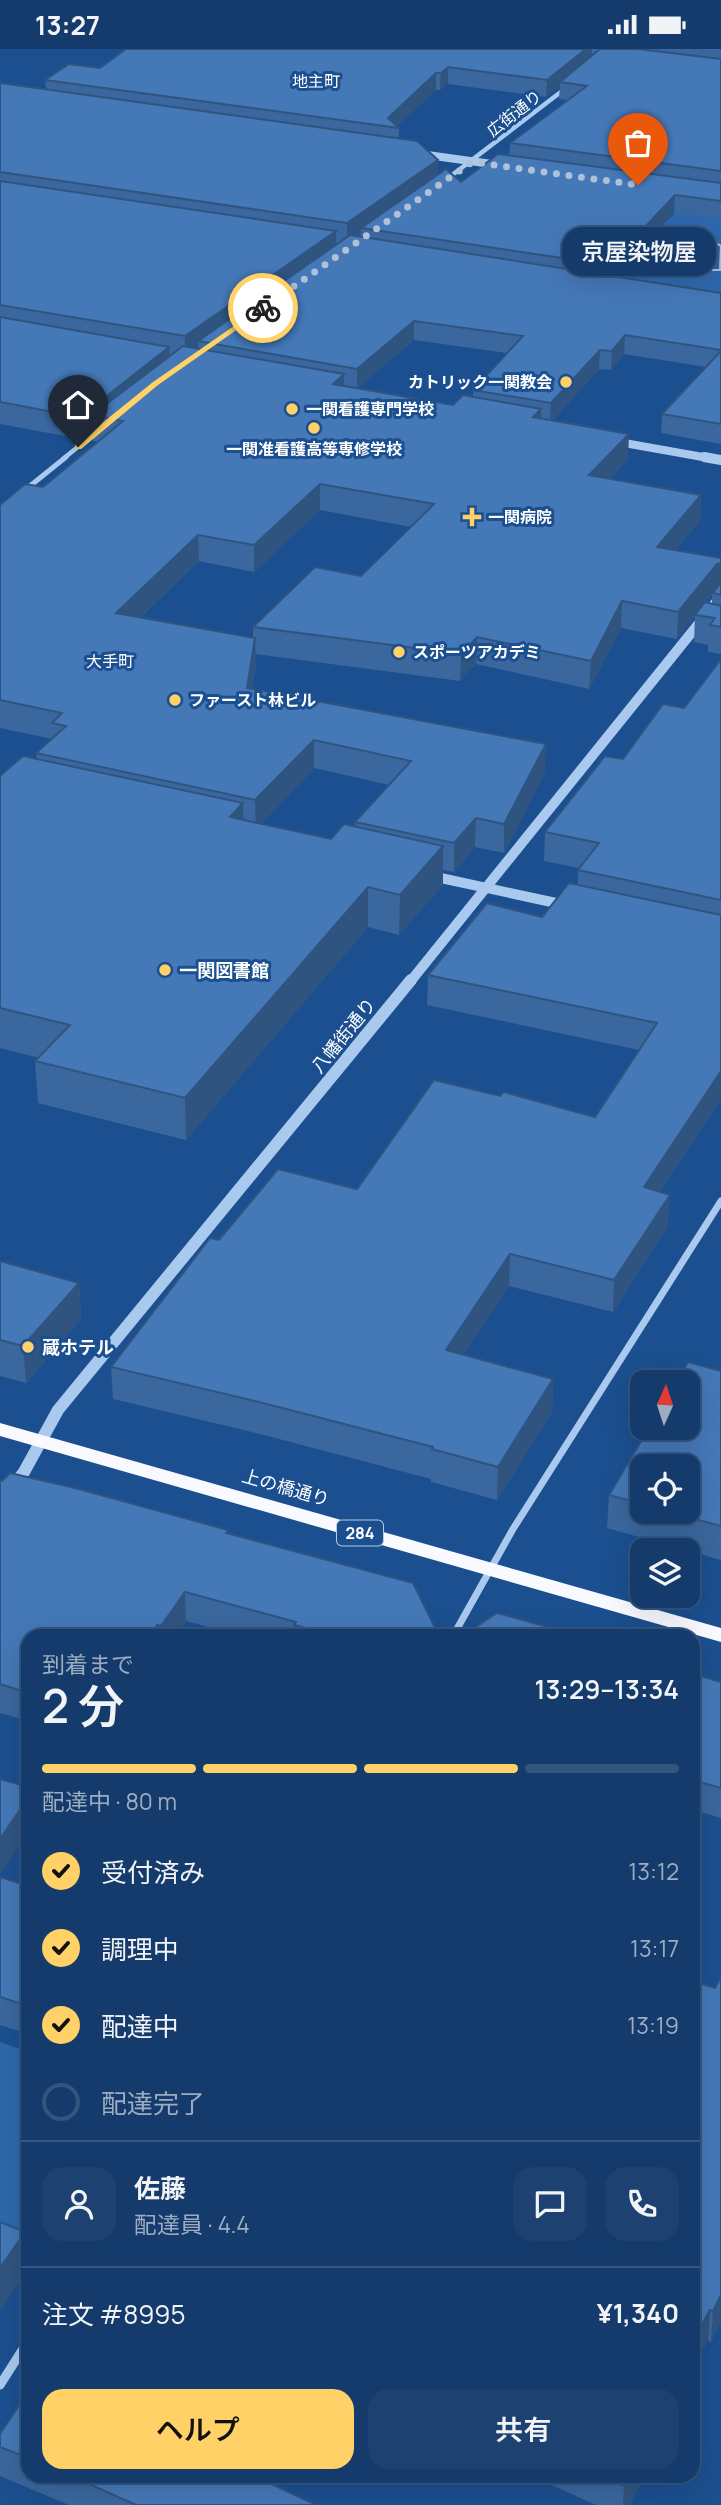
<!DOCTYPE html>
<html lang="ja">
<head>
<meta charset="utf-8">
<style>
	:root { --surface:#143b6b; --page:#1d4271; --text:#f1f3f6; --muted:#9dadc1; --line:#33557e; --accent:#ffd166 }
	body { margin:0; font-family:Manrope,"Noto Sans JP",sans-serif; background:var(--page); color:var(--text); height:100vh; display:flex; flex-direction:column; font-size:26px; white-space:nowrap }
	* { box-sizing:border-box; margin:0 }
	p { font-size:23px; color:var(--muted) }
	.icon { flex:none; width:38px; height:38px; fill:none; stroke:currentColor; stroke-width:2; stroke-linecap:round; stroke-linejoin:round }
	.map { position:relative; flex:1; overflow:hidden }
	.side { position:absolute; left:21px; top:1580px; width:679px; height:854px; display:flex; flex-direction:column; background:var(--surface); border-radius:21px; box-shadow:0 7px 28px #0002,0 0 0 2px var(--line) }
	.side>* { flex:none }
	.needle { width:46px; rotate:3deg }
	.controls { position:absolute; left:630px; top:1321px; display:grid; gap:14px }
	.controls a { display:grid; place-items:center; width:70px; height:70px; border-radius:14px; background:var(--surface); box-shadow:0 7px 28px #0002,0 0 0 2px var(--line); font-size:35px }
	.pin { position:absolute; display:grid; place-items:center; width:60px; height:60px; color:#fff; margin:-72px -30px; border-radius:50% 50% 50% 0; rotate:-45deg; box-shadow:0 0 7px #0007 }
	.pin .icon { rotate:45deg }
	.courier { position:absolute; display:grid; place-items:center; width:70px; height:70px; margin:-35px; border:5px solid #ffd166; border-radius:50%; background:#fff; color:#222; box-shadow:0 2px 9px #0007 }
	.bubble { position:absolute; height:49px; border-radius:21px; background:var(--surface); box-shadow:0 7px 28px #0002,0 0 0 2px var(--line); font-size:23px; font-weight:600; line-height:49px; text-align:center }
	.head em { font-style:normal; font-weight:600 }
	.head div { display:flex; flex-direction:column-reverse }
	.head { display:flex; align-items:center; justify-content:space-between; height:119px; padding:0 21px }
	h1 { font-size:46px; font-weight:600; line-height:52px }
	.bar { display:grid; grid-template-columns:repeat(4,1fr); gap:10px 7px; align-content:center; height:84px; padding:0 21px }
	.bar i { height:9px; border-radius:5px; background:var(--line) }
	.bar .on { background:var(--accent) }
	.bar p { grid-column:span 4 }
	.line { display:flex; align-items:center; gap:18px; padding:0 21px; border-top:2px solid var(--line) }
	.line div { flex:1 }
	.round { display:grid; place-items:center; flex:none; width:74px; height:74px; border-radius:21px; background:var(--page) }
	ol { padding:0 21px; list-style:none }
	li { display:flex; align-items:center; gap:21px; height:77px }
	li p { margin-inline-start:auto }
	li .icon { padding:7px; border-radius:50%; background:var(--accent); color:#111; stroke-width:4 }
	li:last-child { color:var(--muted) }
	li i { width:38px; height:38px; border:4px solid var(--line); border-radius:50% }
	.cta { display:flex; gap:14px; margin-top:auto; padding:14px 21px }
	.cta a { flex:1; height:80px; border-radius:21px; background:var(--accent); color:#111; font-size:28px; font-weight:600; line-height:80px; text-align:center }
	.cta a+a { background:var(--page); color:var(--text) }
	.status { display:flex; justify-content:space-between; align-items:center; height:49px; padding:0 35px; background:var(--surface); direction:ltr }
	.status svg { height:19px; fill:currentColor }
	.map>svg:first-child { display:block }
	.green { fill:#2e69ad }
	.water { fill:#3c6290; stroke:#9cc4f0; stroke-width:2 }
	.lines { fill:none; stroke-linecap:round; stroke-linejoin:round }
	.minor-far3 { stroke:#a9c9ee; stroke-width:4.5 }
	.minor-far2 { stroke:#a9c9ee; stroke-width:5 }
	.minor-far1 { stroke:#a9c9ee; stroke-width:7 }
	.minor { stroke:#a9c9ee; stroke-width:9 }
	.tertiary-far2 { stroke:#a9c9ee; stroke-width:8 }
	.tertiary-far1 { stroke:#a9c9ee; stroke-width:10 }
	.tertiary { stroke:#a9c9ee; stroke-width:12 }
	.trunk { fill:#f8faff; fill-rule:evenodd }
	.wall { fill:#3a679d; fill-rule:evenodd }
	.shaded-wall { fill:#305480 }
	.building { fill:#4478b7; stroke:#305480; stroke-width:2 }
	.route { fill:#ffd166 }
	.done { stroke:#afc1d8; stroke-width:7; stroke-dasharray:0 12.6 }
	.poi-dot { fill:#ffd166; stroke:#1b4f8f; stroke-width:2.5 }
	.labels { text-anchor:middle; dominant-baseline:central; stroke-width:6; stroke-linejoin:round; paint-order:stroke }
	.far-neighbourhood-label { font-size:16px; fill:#fff; stroke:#1b4f8f }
	.far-street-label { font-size:16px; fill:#fff; stroke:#1b4f8f }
	.far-poi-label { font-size:16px; font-weight:bold; fill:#fff; stroke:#1b4f8f; text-anchor:start }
	.shield { fill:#1b4f8f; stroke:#bbcadd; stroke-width:2 }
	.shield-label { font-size:16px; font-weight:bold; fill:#fff }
	.poi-label { font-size:18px; font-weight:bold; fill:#fff; stroke:#1b4f8f; text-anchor:start }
	.street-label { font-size:18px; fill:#fff; stroke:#1b4f8f }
</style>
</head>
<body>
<div class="status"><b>13:27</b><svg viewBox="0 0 49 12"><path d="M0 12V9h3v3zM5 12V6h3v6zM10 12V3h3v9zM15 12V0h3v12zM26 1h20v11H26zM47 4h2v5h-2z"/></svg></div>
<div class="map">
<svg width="721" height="2456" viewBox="0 0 721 2456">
	<rect width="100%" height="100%" fill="#1b4f8f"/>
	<g class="green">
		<path d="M688 152 721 157V250L604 231Z"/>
		<path d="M0 1993 28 2003V2193L0 2183Z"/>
	</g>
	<path class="water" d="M691 189 714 193 721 197 720 221H691L684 216 681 209 685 206 678 194Z"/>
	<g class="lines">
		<g class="minor-far3">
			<path d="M447 130 566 39"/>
			<path d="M63 410 100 380"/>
		</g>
		<path class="minor-far2" d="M25 441 66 408"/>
		<path class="minor-far1" d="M453 1587 513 1480 721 1152"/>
		<path class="minor" d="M0 2336 28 2292"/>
		<g class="tertiary-far2">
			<path d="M420 105 499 116"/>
			<path d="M613 392 714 410"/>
		</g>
		<g class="tertiary-far1">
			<path d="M704 408 721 411"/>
			<path d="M427 826 570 857"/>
			<path d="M410 933 721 547"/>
		</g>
		<path class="tertiary" d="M0 1453 24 1423 58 1361 411 931"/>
		<path class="trunk" d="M0 1374 721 1579V1593L0 1387Z"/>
	</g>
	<g class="wall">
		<path d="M126 0H721V170L674 164 614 228 721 244V395L661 384 662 365 706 318 624 305 611 321 599 320 552 372 628 411 609 430 701 446 700 472 675 501 721 509V605L708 603V596L694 593 695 567 677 590 621 579 589 640 476 615 460 632 255 605 256 616 252 640 545 724 504 804 475 798 454 823 443 821V836L399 886 368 878 186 1091 38 1054 35 1012 39 1009 0 999V727L37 710 36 704 52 690 0 679V456L43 438 98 393 93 392V380L81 390 0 375V34L46 40 45 31 100 19ZM448 35 546 48 560 37 559 50 567 51 510 94 509 107 461 133 438 125 399 90V79L397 77 436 41H440ZM414 291 507 304 473 341V348L453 356 357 339ZM320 461 411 478 361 527 253 578V589L141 568 199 512 254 523ZM712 546V555L706 553ZM314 719 389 736 355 773V778L331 790 261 775Z"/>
		<path d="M721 610V1050L660 1143 668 1177 613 1263 509 1237 463 1306 553 1330 552 1363 497 1451 431 1433V1430L260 1385 113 1350 111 1318 219 1191 357 1140 500 1047 595 1068 639 1001 427 956 428 926 542 868 578 836V821L579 819 544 812 545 783 623 710 684 659Z"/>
		<path d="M0 1212 79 1234 81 1270 26 1334 0 1327Z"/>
		<path d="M721 1322V1511L607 1479 609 1446ZM642 1418 688 1463H642Z"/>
		<path d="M0 1432 228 1481V1485L439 1587H242L186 1572 175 1587H28V1672L0 1664Z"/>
		<path d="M693 1625 721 1633V1769L693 1761Z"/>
		<path d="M0 1828 28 1837V1985L0 1976Z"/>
		<path d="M721 1928V2271L711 2293 708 2292 715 1939Z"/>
		<path d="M28 2343V2427H277L273 2436 316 2456H69L0 2427V2385Z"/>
		<path d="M532 2427H645L629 2456H596Z"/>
	</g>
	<g class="shaded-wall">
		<path d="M586 0H592V11L560 33V37L546 48 547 31Z"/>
		<path d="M448 18V35L440 41 441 24Z"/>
		<path d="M436 24V41L396 78 388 69Z"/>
		<path d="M438 111V131L361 179V185L347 195V174Z"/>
		<path d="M675 146 674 164 608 234 609 216Z"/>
		<path d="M336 182V203L198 292V299L185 309V287Z"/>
		<path d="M414 272V291L357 339V320Z"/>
		<path d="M625 286 624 305 611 321 612 302Z"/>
		<path d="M169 298 170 319 92 366 93 380 81 390 80 368Z"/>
		<path d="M600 301 599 320 550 374 551 354Z"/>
		<path d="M344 325V350L333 335Z"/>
		<path d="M541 360 540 385 533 368Z"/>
		<path d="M629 385 628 411 588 452 589 426Z"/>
		<path d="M320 435V461L254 523V496Z"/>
		<path d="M701 446 700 472 655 524 657 498Z"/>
		<path d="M198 486 199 512 117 591 116 564Z"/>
		<path d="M721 514V540L715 542 696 566H695V567L677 590 678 563 717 515Z"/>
		<path d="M622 552 621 579 589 640 591 612Z"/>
		<path d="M477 588 476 615 460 632 461 605Z"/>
		<path d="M255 589 256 616 247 667V639Z"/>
		<path d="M314 691V719L256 780 255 751Z"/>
		<path d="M546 695 545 724 504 804V775Z"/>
		<path d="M243 754 244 793 230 768Z"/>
		<path d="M476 769 475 798 454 823V794Z"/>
		<path d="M443 797V836L399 886 400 846Z"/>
		<path d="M368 838V878L186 1091 185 1049Z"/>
		<path d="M721 1022V1050L642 1170 644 1138Z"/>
		<path d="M670 1146 668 1177 613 1263 614 1231Z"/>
		<path d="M510 1205 509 1237 445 1334 446 1301Z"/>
		<path d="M79 1234 81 1270 26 1334 23 1297Z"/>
		<path d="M553 1330 552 1363 497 1451 498 1418Z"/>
		<path d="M185 1543 186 1572 175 1587H161V1577Z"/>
		<path d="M157 1576 158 1587H150Z"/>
		<path d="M28 1749V1783L0 1825V1790Z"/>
		<path d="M25 2183 28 2221 0 2262V2219Z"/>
		<path d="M721 2246V2271L711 2293 713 2262Z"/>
		<path d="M710 2261 708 2292 693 2318V2291Z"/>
		<path d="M260 2427H277L262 2456 259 2429Z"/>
		<path d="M630 2427H645L629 2456H623L624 2437Z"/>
	</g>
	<g class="building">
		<path d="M126 0H586L547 31 448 18 441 24H436L388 69 399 79 45 31 69 15 100 19Z"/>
		<path d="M600 0H638L721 10V122L510 94 587 37 560 33Z"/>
		<path d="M0 34 417 92 438 111 347 174 0 123Z"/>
		<path d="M498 105 721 134V152L675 146 609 216 361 179 446 120 461 133Z"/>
		<path d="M0 132 336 182 185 287 0 256Z"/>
		<path d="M350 186 721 244V301L625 286 612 302 600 301 551 354 473 341 523 287 414 272 357 320 198 292Z"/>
		<path d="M0 268 169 298 80 368 0 353Z"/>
		<path d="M183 297 344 325 333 335 453 356 463 346 541 360 533 368 629 385 589 426 701 446 657 498 721 509V514L717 515 678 563 622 552 591 612 477 588 461 605 253 578 315 518 361 527 434 455 320 435 254 496 198 486 116 564 255 589 247 639 546 695 504 775 476 769 454 794 355 773 411 712 314 691 255 751 36 704 66 677 52 674 62 664 0 651V456L25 435 43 438 123 372 92 366Z"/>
		<path d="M721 302V375L662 365Z"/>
		<path d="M721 533V546L713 544Z"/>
		<path d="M705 553 721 557V578L710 576 715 569 695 566Z"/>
		<path d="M721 610V851L578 821 599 794 545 783 605 707 623 710 663 655 684 659Z"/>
		<path d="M23 707 243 754 230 768 331 790 344 775 443 797 400 846 368 838 185 1049 35 1012 70 976 0 959V727Z"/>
		<path d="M569 834 721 866V1022L644 1138 670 1146 614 1231 510 1205 446 1301 553 1330 498 1418 432 1400 433 1398 259 1353 111 1318 210 1189 219 1191 278 1120 357 1140 434 1031 500 1047 504 1043 595 1068 657 974 428 926 487 854 542 868Z"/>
		<path d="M0 1212 79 1234 23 1297 0 1291Z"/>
		<path d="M688 1313 721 1322V1477L670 1463H688V1418H642V1455L609 1446 649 1379H688V1334H676Z"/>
		<path d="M10 1424 75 1439 228 1481 226 1484 413 1534 439 1587H310L314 1581 294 1576 296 1573 185 1543 161 1577 157 1576 150 1587H28V1644L0 1635V1432H2Z"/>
		<path d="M497 1564 577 1586V1587H462Z"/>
		<path d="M693 1625 721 1633V1739L693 1731Z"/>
		<path d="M0 1730 28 1738V1749L0 1790Z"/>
		<path d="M0 1828 28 1837V1957L0 1948Z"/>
		<path d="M721 1928V2246L713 2262 710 2261 693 2291V1932L715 1939Z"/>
		<path d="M0 2173 25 2183 0 2219Z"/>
		<path d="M28 2343V2409L0 2398V2385Z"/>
		<path d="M71 2427H260L259 2429 316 2456H136Z"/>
		<path d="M603 2427H630L624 2437Z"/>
	</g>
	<path class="route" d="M263 257 265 261 158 336 81 400H75V396L153 333Z"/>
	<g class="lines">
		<path class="done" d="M263 259 472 113 638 136"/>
	</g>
	<g class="poi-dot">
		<circle cx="566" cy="333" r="7"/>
		<circle cx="292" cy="360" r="7"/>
		<circle cx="314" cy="379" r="7"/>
		<path d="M468.5 457.5h7v7h7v7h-7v7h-7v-7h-7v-7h7z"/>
		<circle cx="399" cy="603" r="7"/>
		<circle cx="175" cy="651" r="7"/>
		<circle cx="165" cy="921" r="7"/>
		<circle cx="28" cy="1298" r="7"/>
	</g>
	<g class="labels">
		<g class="far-neighbourhood-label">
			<text x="316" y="32">地主町</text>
			<text x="110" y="612">大手町</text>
		</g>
		<g class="far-street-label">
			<text transform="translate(514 64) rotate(-38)">広街通り</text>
		</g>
		<g class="far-poi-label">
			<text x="552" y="333" text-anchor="end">カトリック一関教会</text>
			<text x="306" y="360">一関看護専門学校</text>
			<text x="314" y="400" text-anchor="middle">一関准看護高等専修学校</text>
			<text x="488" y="468">一関病院</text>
			<text x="413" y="603">スポーツアカデミ</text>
			<text x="189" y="651">ファースト林ビル</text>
		</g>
		<rect class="shield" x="337" y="1471.5" width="46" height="25" rx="5"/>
		<g class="shield-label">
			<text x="360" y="1484">284</text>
		</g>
		<g class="poi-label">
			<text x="179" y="921">一関図書館</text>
			<text x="42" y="1298">蔵ホテル</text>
		</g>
		<g class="street-label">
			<text transform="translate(343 986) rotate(-51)">八幡街通り</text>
			<text transform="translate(286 1438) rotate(16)">上の橋通り</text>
		</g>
	</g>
</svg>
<div class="controls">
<a><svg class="needle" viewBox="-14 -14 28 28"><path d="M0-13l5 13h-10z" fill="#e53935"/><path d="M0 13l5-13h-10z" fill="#9dadc1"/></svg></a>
<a><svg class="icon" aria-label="locate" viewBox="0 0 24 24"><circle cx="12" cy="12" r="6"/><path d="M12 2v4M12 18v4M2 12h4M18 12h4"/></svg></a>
<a><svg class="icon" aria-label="layers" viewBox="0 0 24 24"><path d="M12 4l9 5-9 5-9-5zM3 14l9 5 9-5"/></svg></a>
</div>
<div class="pin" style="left:638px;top:136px;background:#ea580c"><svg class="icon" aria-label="bag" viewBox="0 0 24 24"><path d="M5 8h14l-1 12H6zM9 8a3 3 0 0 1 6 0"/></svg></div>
<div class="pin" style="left:78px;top:398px;background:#1f2937"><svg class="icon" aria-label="home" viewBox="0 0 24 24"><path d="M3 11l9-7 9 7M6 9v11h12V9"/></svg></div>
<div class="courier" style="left:263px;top:259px"><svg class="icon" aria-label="bike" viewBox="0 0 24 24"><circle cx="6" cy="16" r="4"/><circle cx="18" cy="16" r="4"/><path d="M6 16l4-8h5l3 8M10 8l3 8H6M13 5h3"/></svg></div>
<div class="bubble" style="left:562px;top:178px;width:154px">京屋染物屋</div>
<section class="side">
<div class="head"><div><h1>2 分</h1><p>到着まで</p></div><em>13:29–13:34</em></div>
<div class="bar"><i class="on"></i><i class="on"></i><i class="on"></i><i></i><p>配達中 · 80 m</p></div>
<ol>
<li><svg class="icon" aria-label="check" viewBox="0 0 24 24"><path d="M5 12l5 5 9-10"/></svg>受付済み<p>13:12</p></li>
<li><svg class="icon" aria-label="check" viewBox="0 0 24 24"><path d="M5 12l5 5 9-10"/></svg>調理中<p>13:17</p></li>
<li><svg class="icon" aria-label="check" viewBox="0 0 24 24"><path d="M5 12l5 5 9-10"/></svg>配達中<p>13:19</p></li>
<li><i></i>配達完了</li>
</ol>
<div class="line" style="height:126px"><a class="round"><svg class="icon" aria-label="person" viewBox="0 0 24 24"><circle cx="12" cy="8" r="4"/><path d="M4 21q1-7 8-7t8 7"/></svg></a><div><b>佐藤</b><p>配達員 · 4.4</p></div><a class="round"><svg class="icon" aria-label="chat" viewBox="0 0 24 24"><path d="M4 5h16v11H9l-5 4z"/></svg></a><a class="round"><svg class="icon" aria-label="phone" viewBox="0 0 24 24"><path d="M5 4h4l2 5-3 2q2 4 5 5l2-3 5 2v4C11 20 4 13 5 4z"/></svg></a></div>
<div class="line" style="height:91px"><div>注文 #8995</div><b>¥1,340</b></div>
<div class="cta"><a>ヘルプ</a><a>共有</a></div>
</section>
</div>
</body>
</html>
